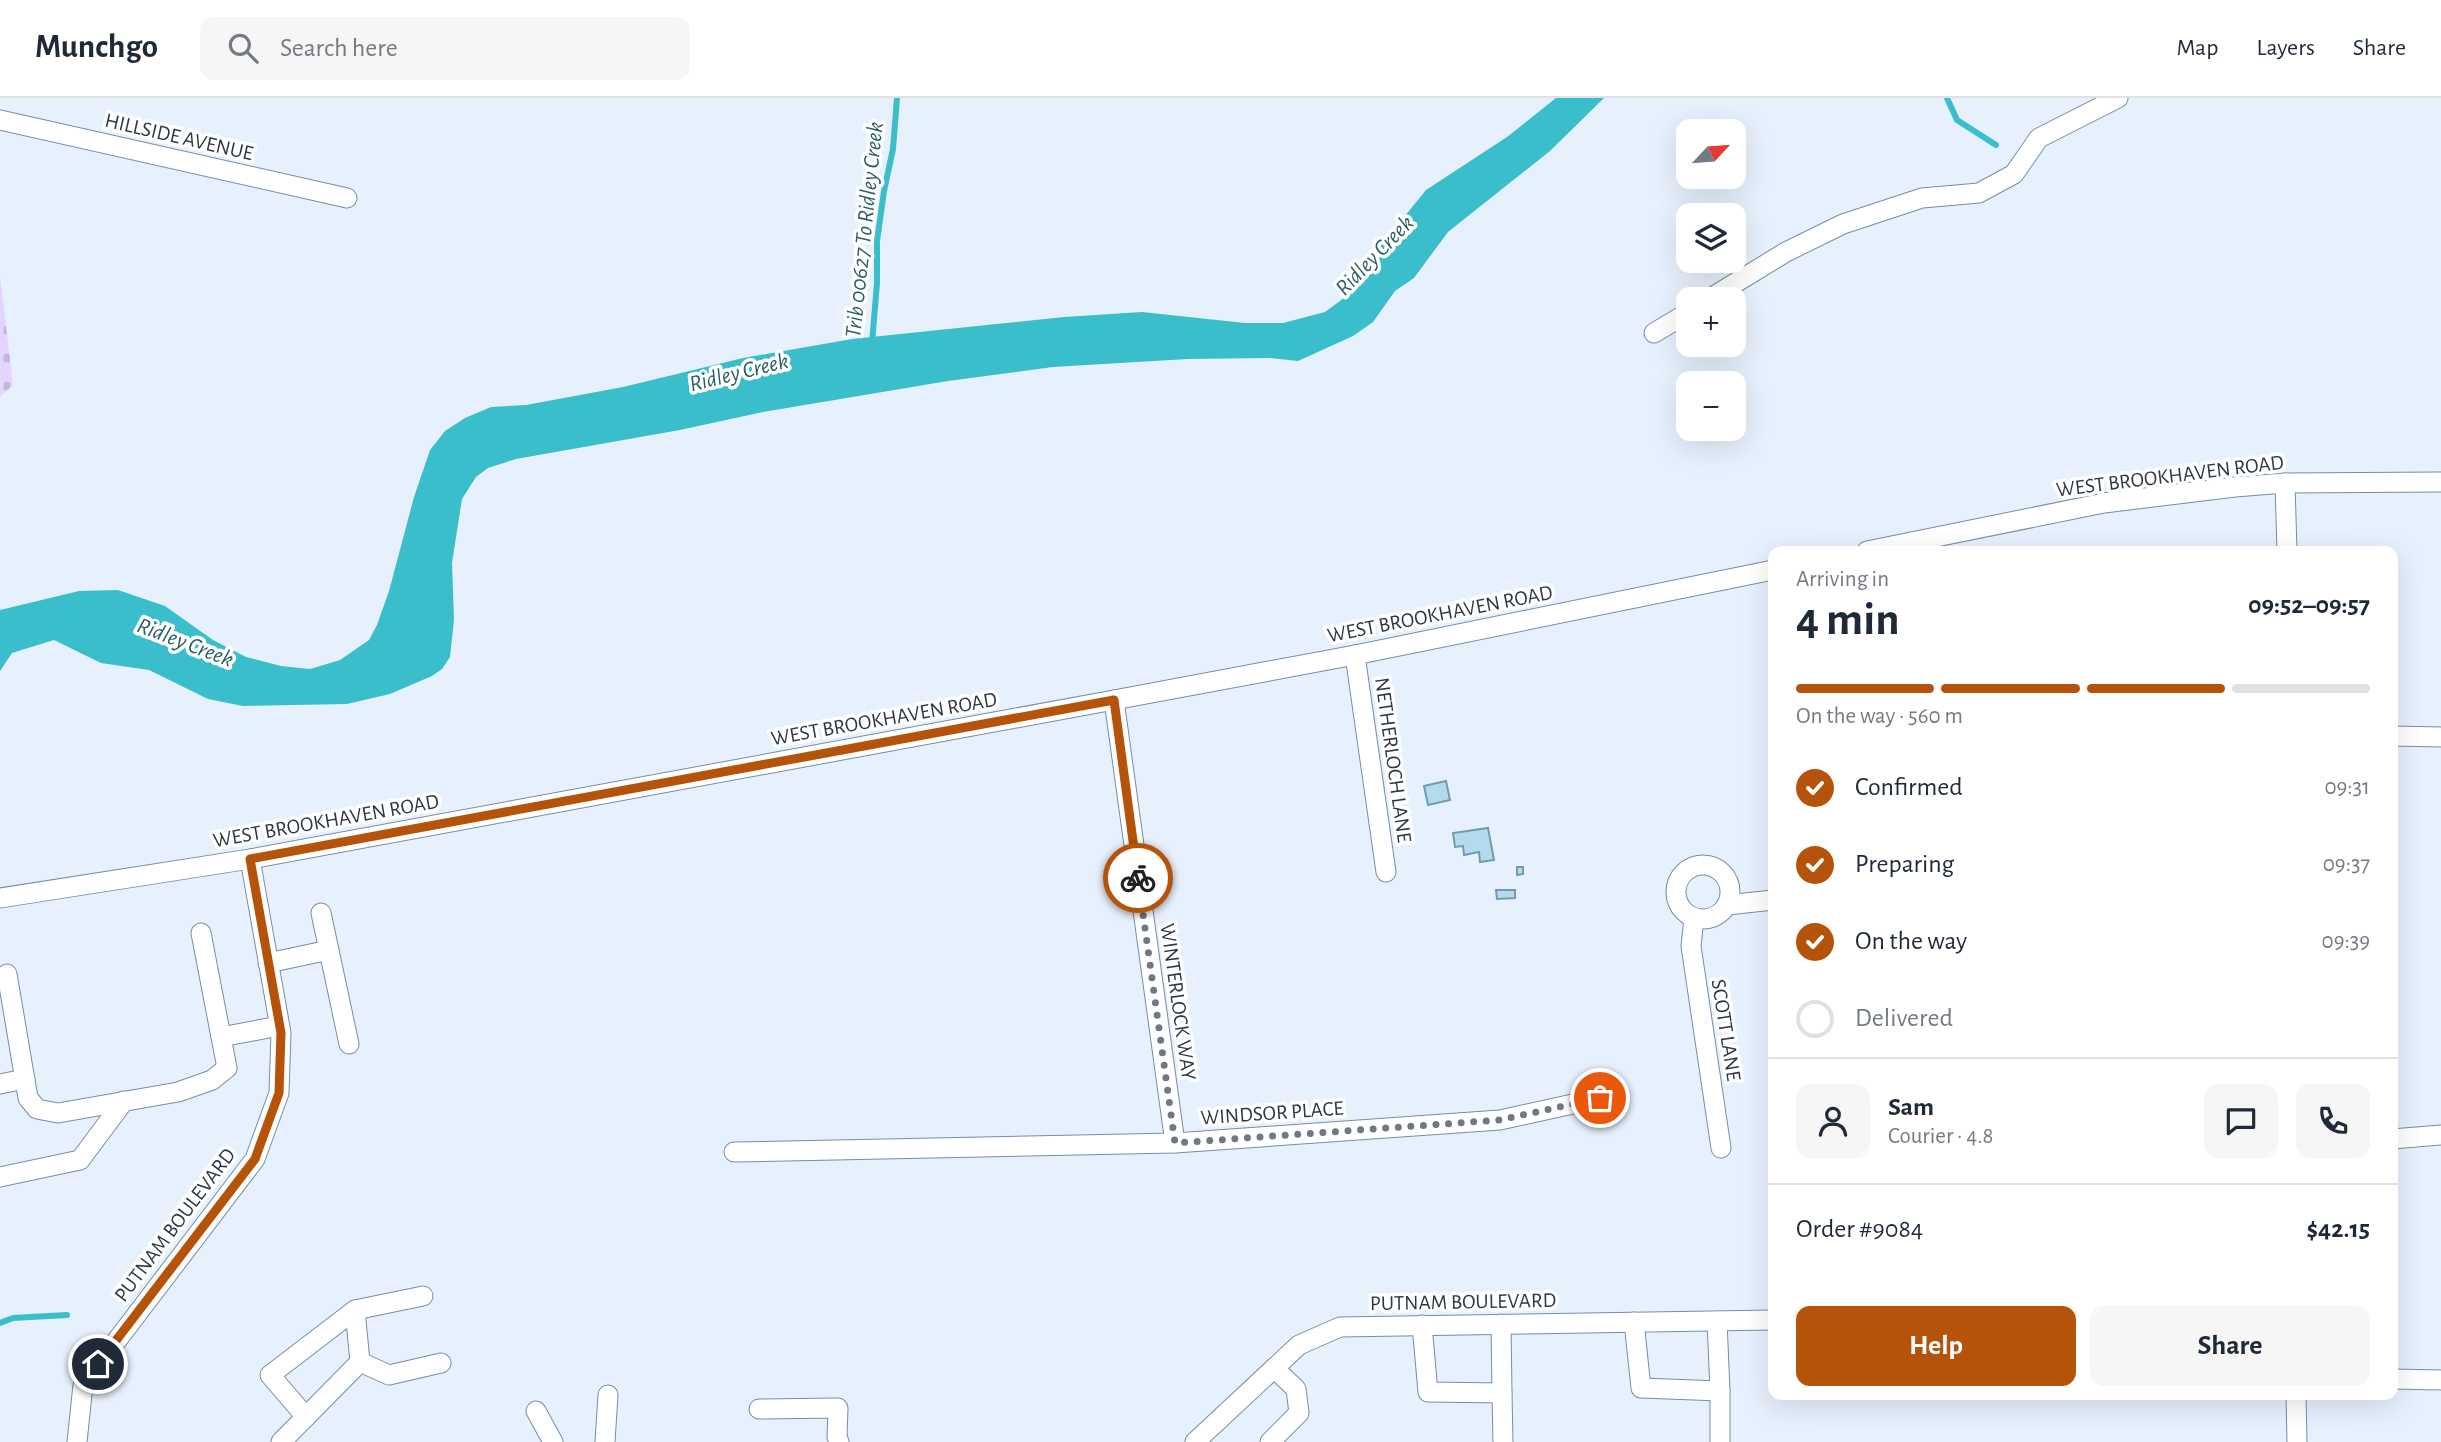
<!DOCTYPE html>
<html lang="en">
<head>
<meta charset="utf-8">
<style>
	:root { --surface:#fff; --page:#f6f6f7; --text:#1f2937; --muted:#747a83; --line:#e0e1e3; --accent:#b45309 }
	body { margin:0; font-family:"Alegreya Sans",sans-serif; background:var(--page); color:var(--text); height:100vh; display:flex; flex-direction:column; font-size:26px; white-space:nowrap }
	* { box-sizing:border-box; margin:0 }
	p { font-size:23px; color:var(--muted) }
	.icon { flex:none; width:38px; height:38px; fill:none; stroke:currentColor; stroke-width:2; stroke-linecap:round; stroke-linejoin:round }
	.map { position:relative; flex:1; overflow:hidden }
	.details { position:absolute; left:1768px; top:448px; width:630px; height:854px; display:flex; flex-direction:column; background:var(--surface); border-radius:14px; box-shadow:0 7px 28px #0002 }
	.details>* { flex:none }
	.needle { width:46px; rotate:64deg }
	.buttons { position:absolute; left:1676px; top:21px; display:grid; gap:14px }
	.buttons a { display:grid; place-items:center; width:70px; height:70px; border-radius:14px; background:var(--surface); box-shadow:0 7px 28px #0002; font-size:35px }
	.pin { position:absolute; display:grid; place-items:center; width:60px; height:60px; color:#fff; margin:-30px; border:4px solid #fff; border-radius:50%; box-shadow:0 2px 7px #0007 }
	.courier { position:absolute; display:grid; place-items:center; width:70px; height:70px; margin:-35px; border:5px solid #b45309; border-radius:50%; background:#fff; color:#222; box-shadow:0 2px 9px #0007 }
	.headline em { font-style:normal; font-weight:700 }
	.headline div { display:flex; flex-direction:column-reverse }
	.headline { display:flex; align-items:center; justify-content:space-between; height:119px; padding:0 28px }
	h1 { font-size:46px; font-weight:700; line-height:52px }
	.bar { display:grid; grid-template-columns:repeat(4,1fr); gap:10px 7px; align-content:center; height:84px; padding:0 28px }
	.bar i { height:9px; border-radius:5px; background:var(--line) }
	.bar .on { background:var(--accent) }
	.bar p { grid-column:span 4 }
	.line { display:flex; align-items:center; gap:18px; padding:0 28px; border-top:2px solid var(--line) }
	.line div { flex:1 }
	.round { display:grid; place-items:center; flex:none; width:74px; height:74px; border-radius:14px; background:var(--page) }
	ol { padding:0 28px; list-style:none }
	li { display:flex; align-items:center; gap:21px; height:77px }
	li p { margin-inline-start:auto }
	li .icon { padding:7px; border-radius:50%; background:var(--accent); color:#fff; stroke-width:4 }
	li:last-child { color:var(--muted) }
	li i { width:38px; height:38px; border:4px solid var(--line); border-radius:50% }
	.button { display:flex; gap:14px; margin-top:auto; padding:14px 28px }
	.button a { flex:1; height:80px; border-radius:14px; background:var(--accent); color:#fff; font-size:28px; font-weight:700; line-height:80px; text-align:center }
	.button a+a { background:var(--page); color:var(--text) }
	header { display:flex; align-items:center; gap:42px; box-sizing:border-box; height:98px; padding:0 35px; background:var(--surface); border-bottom:2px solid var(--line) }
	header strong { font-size:33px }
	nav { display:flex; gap:38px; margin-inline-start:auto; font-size:24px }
	.search { width:490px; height:63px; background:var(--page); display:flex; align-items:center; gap:18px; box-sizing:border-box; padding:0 24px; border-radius:14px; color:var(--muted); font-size:26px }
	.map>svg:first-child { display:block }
	.cemetery { fill:url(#cemetery-stones) }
	.water { fill:#3abecc }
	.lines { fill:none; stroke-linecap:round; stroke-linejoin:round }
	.stream { stroke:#3abecc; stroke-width:6 }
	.building { fill:#b3daed; stroke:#759aac; stroke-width:2 }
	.minor-casing { stroke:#768da8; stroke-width:21 }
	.minor { stroke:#fff; stroke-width:19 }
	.done { stroke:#6f7884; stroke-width:7; stroke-dasharray:0 12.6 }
	.route { stroke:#b45309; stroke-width:9 }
	.labels { text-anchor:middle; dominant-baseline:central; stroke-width:7; stroke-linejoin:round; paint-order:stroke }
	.street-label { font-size:21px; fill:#2e3743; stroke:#fff }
	.water-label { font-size:23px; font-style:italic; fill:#295e64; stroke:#fff }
</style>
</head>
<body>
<header>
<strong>Munchgo</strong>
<div class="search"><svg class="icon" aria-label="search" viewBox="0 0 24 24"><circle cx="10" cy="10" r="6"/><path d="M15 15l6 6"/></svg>Search here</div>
<nav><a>Map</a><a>Layers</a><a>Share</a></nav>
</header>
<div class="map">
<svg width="2441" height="1344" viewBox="0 0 2441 1344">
	<defs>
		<pattern id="cemetery-stones" width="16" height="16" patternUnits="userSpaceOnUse" patternTransform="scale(1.75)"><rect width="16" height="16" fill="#e4d5fe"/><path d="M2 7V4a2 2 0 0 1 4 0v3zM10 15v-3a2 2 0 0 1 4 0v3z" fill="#c4b7db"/></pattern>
	</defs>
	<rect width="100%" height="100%" fill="#e7f1fd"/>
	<path class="cemetery" d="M0 178 13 287 0 299Z"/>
	<path class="water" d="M1556 0H1604L1550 53 1448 134 1414 180 1395 193 1373 224 1353 238 1298 263 1270 260 1188 261 1053 269 948 283 763 314 680 332 516 361 488 370 476 379 462 401 452 465 454 522 450 559 442 571 432 578 390 596 347 606 243 608 208 601 149 572 101 565 54 542 12 555 0 573V512L79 493 118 492 165 508 213 542 246 559 281 568 310 571 340 562 369 542 377 527 389 493 414 399 430 352 445 333 465 320 491 309 526 307 623 289 743 260 852 241 1064 219 1142 214 1245 225H1283L1325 214 1352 194 1378 151 1426 92 1507 39Z"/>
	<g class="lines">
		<g class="stream">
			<path d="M1947 0 1957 22 1996 47"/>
			<path d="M872 245 877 185V143L884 93 893 51 897 0"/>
			<path d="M0 1225 13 1220 67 1217"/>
		</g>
	</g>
	<g class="building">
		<path d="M1446 683 1450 702 1428 707 1424 688Z"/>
		<path d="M1488 730 1494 762 1480 764 1479 754 1464 757 1463 748 1455 749 1453 735Z"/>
		<path d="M1517 769H1523V776L1517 777Z"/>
		<path d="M1496 792H1515V800L1497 801Z"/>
	</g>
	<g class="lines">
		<defs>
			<g id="minor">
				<path d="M0 22 347 100"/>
				<path d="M1709 201 1786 154 1843 126 1922 100 1979 95 2014 76 2039 40 2118 0"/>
				<path d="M1654 235 1689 214"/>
				<path d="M2285 385 2287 453"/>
				<path d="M1867 453 2104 405 2235 389 2285 385 2441 384"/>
				<path d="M1355 557 1386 774"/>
				<path d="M1114 602 1175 1045"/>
				<path d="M2392 638 2441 639"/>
				<circle cx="1703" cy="794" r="27"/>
				<path d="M0 800 250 761 1114 602 1355 557 1773 472"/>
				<path d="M1727 807 1773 802"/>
				<path d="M321 815 349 946"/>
				<path d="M1694 820 1691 848 1721 1050"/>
				<path d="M268 865 329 852"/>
				<path d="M7 876 28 1000 37 1011 58 1015 178 994 212 982 227 970 201 835"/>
				<path d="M221 939 279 928"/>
				<path d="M0 986 25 981"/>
				<path d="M2392 1041 2441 1037"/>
				<path d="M734 1054 1175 1045 1500 1022 1600 1000"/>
				<path d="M0 1079 80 1062 124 1003"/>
				<path d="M1634 1224 1641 1290 1720 1293 1717 1223"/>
				<path d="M1422 1227 1428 1294 1502 1295 1501 1226"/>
				<path d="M360 1264 355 1212 423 1198"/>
				<path d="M2392 1281 2441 1282"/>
				<path d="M1502 1295 1503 1344"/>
				<path d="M2296 1297 2297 1344"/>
				<path d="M759 1311 838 1310 837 1339 839 1344"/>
				<path d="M536 1313 553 1344"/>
				<path d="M306 1319 270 1277 355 1212"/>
				<path d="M77 1344 83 1287 255 1061 279 995 281 935 250 761"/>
				<path d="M281 1344 360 1264 389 1277 441 1265"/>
				<path d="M605 1344 608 1297"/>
				<path d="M1195 1344 1299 1247 1340 1229 1773 1222"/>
				<path d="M1270 1344 1299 1315 1296 1291 1274 1270"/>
				<path d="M1720 1344V1293"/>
			</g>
		</defs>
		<use href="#minor" class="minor-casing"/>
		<use href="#minor" class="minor"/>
	</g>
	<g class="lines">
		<path class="done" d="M1138 780 1175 1045 1500 1022 1600 1000"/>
		<path class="route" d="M98 1266 255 1061 279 995 281 935 250 761 1114 602 1138 780"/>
	</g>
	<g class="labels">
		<g class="street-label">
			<text transform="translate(179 39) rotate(13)">HILLSIDE AVENUE</text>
			<text transform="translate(2170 378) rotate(-7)">WEST BROOKHAVEN ROAD</text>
			<text transform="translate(1440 516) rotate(-11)">WEST BROOKHAVEN ROAD</text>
			<text transform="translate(884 621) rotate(-10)">WEST BROOKHAVEN ROAD</text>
			<text transform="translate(1393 662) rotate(82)">NETHERLOCH LANE</text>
			<text transform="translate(326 723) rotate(-10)">WEST BROOKHAVEN ROAD</text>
			<text transform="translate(1178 904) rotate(82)">WINTERLOCK WAY</text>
			<text transform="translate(1726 932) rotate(81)">SCOTT LANE</text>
			<text transform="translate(1272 1015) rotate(-4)">WINDSOR PLACE</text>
			<text transform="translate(175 1127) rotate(-53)">PUTNAM BOULEVARD</text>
			<text transform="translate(1463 1204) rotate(-1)">PUTNAM BOULEVARD</text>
		</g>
		<g class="water-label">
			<text transform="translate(865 132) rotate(-84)">Trib 00627 To Ridley Creek</text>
			<text transform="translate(1375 158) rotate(-46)">Ridley Creek</text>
			<text transform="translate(739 275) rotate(-14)">Ridley Creek</text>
			<text transform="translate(185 545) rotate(21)">Ridley Creek</text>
		</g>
	</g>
</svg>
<div class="buttons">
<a><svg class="needle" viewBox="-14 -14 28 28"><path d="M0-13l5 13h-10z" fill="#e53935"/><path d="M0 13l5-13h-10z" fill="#747a83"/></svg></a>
<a><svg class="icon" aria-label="layers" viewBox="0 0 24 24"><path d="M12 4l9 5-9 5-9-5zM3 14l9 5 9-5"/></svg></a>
<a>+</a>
<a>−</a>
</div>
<div class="pin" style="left:1600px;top:1000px;background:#ea580c"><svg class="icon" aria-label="bag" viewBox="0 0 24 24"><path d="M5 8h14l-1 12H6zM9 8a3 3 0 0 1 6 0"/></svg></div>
<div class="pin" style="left:98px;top:1266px;background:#1f2937"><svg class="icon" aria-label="home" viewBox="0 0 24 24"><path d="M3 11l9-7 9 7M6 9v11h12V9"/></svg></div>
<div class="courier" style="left:1138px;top:780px"><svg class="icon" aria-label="bike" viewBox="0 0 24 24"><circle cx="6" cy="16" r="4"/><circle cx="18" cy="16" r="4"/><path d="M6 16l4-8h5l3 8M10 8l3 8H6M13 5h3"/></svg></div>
<section class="details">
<div class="headline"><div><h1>4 min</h1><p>Arriving in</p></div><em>09:52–09:57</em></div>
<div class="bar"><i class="on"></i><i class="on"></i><i class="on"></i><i></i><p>On the way · 560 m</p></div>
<ol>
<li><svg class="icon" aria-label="check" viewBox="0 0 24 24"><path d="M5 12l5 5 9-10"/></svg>Confirmed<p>09:31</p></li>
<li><svg class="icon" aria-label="check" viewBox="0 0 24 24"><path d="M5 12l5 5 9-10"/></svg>Preparing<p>09:37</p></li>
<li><svg class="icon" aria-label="check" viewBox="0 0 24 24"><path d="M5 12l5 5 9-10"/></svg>On the way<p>09:39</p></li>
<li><i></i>Delivered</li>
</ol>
<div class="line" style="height:126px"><a class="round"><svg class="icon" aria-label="person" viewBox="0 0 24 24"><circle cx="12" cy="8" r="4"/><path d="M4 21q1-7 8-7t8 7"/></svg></a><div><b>Sam</b><p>Courier · 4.8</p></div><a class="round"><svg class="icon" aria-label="chat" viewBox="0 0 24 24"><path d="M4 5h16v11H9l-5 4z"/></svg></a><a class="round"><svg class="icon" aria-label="phone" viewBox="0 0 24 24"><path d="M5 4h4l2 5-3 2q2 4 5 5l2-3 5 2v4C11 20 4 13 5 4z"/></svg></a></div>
<div class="line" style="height:91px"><div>Order #9084</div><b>$42.15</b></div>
<div class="button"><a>Help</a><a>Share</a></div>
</section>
</div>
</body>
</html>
